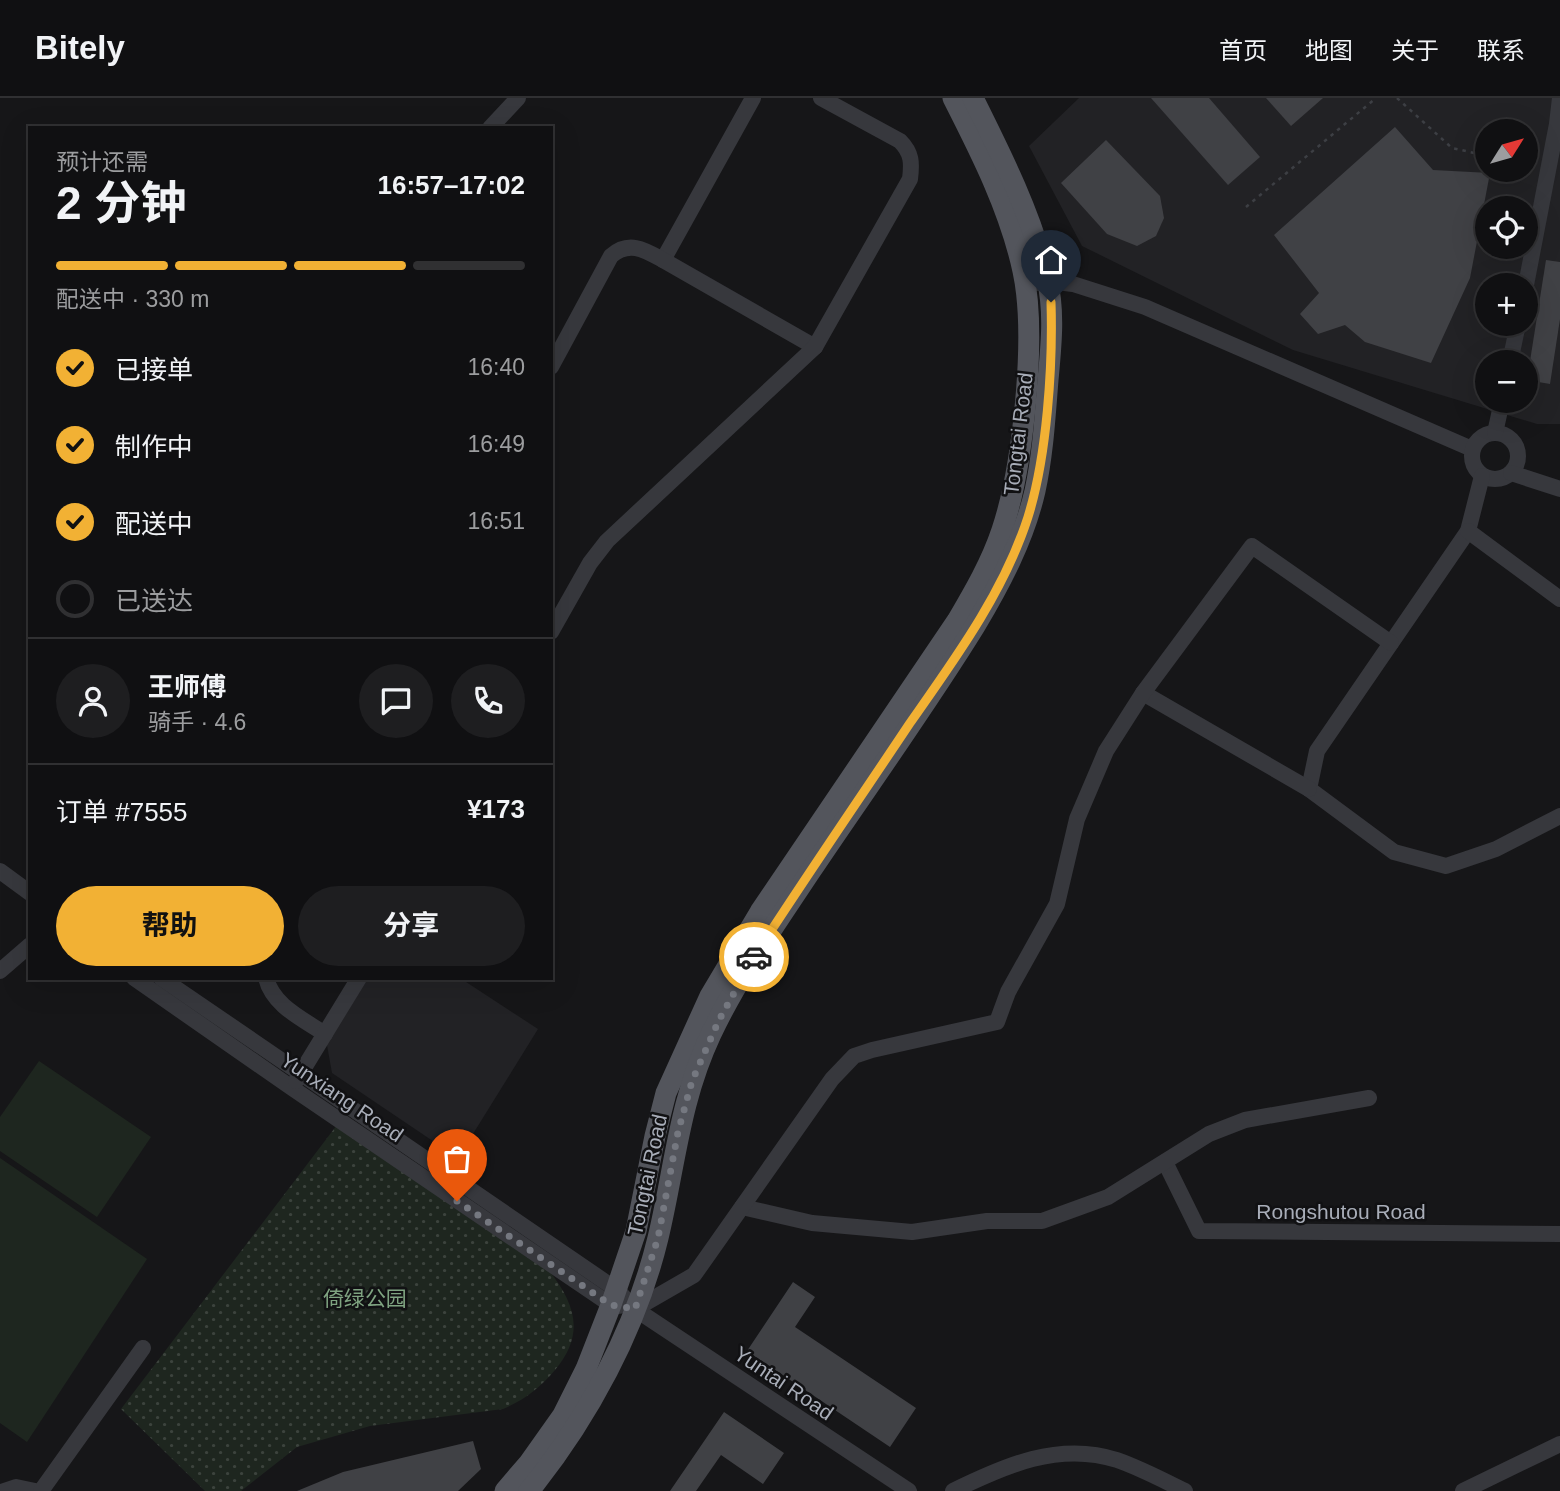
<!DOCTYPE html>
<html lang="zh">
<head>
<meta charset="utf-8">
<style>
	:root { --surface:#101012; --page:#1e1e20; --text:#f1f3f6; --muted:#9c9d9f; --line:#303032; --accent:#f2b134 }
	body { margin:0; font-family:Arial,"Noto Sans SC",sans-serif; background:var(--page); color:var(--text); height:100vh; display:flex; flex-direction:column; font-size:26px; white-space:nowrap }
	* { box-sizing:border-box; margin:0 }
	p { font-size:23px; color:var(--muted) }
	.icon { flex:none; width:38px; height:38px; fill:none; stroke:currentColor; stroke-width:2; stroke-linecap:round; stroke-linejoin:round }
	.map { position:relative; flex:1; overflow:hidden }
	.drawer { position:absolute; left:28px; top:28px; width:525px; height:854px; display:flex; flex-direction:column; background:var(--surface); border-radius:0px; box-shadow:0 7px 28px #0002,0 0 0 2px var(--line) }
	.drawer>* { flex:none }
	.needle { width:46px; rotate:53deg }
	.tools { position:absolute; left:1475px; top:21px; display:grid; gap:14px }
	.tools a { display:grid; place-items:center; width:63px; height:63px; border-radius:50%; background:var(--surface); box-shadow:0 7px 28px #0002,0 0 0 2px var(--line); font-size:35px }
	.pin { position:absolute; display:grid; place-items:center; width:60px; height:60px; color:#fff; margin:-72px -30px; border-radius:50% 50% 50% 0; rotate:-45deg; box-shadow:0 0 7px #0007 }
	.pin .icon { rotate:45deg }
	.courier { position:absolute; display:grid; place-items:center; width:70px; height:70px; margin:-35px; border:5px solid #f2b134; border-radius:50%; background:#fff; color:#222; box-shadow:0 2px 9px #0007 }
	.headline em { font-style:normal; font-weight:700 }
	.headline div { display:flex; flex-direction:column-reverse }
	.headline { display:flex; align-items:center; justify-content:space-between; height:119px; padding:0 28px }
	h1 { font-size:46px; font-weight:700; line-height:52px }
	.bar { display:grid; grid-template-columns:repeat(4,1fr); gap:10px 7px; align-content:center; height:84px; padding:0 28px }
	.bar i { height:9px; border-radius:5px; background:var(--line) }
	.bar .current { background:var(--accent) }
	.bar p { grid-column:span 4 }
	.line { display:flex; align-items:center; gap:18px; padding:0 28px; border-top:2px solid var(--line) }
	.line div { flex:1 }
	.round { display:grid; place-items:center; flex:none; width:74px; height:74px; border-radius:37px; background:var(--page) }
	ol { padding:0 28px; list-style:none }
	li { display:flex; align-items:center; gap:21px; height:77px }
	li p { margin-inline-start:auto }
	li .icon { padding:7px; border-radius:50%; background:var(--accent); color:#111; stroke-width:4 }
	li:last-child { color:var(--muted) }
	li i { width:38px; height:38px; border:4px solid var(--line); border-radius:50% }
	.cta { display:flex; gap:14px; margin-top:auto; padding:14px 28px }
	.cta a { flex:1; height:80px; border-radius:42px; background:var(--accent); color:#111; font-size:28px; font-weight:700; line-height:80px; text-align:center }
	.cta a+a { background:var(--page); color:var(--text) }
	header { display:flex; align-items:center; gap:42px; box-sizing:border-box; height:98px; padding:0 35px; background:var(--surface); border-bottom:2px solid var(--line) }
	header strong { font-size:33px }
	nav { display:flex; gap:38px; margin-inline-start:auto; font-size:24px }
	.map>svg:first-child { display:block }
	.built { fill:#222225; fill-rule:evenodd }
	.park { fill:url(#park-dots) }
	.pitch { fill:#1e261f }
	.building { fill:#404145 }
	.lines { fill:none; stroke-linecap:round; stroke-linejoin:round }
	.path { stroke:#3d3f44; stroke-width:2.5; stroke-dasharray:3.5 5; stroke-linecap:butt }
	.minor { stroke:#37383d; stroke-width:16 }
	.major { stroke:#53555c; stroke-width:21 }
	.done { stroke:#757880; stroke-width:7; stroke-dasharray:0 12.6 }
	.route { stroke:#f2b134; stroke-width:9 }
	.labels { text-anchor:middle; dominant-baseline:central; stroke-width:5; stroke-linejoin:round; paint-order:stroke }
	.street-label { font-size:21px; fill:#a8adb8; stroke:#111113 }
	.park-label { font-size:21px; fill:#7fa381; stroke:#111113 }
</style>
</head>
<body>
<header>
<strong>Bitely</strong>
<nav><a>首页</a><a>地图</a><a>关于</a><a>联系</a></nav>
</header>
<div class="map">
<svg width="1560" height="1393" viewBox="0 0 1560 1393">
	<defs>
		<pattern id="park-dots" width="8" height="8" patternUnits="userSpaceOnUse" patternTransform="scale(1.75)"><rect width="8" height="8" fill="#1e261f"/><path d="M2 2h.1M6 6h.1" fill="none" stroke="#3c433d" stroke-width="1.8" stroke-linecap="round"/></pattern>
	</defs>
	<rect width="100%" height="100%" fill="#161618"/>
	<g class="built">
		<path d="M1079 0H1560V326H1537L1293 252 1082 148 1029 48ZM1488 33H1526V72H1488ZM1488 110H1526V149H1488ZM1488 187H1526V226H1488ZM1488 264H1526V303H1488Z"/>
		<path d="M359 880H460L538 931 458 1060 332 975 325 936Z"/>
	</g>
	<path class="park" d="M337 1027 547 1170C575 1205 586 1235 555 1272 540 1290 524 1302 503 1311L370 1328 297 1349 241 1393H205L121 1311Z"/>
	<g class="pitch">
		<path d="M39 963 151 1039 97 1119 0 1053V1019Z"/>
		<path d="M0 1060 147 1161 27 1344 0 1325Z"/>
	</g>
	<g class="building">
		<path d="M1151 0H1209L1260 59 1228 87Z"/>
		<path d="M1266 0H1323L1291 28Z"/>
		<path d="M1395 29 1433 72 1490 75 1470 180 1431 265 1365 244 1345 227 1318 236 1300 216 1319 195 1274 137Z"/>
		<path d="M1106 42 1160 98 1164 120 1156 138 1137 148 1107 136 1061 85Z"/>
		<path d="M1546 162 1560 164V221L1550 286 1527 282Z"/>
		<path d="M793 1184 815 1199 795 1229 916 1310 890 1349 747 1253Z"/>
		<path d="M724 1314 784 1355 763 1386 721 1357 696 1393H670Z"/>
		<path d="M473 1343 481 1371 458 1393H297L343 1374Z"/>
	</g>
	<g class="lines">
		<g class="path">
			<path d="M1397 0 1452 50 1488 58"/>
			<path d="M1246 109 1376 0"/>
		</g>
		<g class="minor">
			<path d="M490 30 518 0"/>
			<path d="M663 162 753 0"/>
			<path d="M1026 187 1048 183 1073 186 1145 209 1472 351"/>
			<path d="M1526 187 1557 26 1560 0"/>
			<path d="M1510 264 1518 226"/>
			<path d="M551 269 611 158C629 142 645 152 663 162L815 249"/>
			<circle cx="1495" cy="358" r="23"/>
			<path d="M1495 335 1502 303"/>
			<path d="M1511 375 1560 391"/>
			<path d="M1482 378 1468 433 1317 653 1309 691 1394 754 1446 768 1496 751 1560 718"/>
			<path d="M1468 433 1560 501"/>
			<path d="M551 534 590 465 607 443 815 249 910 81C912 65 912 55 900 43L821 0"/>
			<path d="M1143 595 1309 691"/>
			<path d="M0 773 30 795"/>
			<path d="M0 873 30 847"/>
			<path d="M134 880 292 990 611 1207 619 1208"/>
			<path d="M161 880 617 1192 635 1211 909 1393"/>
			<path d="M266 880C273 908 303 921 325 936"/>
			<path d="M296 983 359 880"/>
			<path d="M1165 1064 1199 1133 1560 1136"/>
			<path d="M742 1109 812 1125 912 1134 987 1123H1042L1108 1099 1209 1036 1245 1022 1369 1000"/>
			<path d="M635 1211 694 1177 832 981 854 958 872 952 997 924 1008 894 1057 806 1077 721 1106 653 1143 595 1252 448 1391 545"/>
			<path d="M4 1393 16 1389 35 1393"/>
			<path d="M41 1393 143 1250"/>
			<path d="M953 1393C1004 1368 1059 1343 1117 1362 1140 1370 1163 1382 1185 1393"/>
			<path d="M1463 1393 1560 1346"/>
		</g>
		<g class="major">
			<path d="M505 1393 529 1365 563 1317 586 1271 611 1207 636 1133 655 1038 666 995 710 898 760 814 957 523C974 494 991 465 1002 432 1023 369 1037 238 1023 173 1010 112 981 55 953 0"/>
			<path d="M529 1393C588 1320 636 1231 658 1140 675 1069 679 1004 711 936 738 879 775 827 810 774 865 692 923 612 975 528 1000 486 1024 441 1035 393 1043 356 1045 319 1048 282 1051 249 1055 214 1047 181 1032 118 1002 58 973 0"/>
		</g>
	</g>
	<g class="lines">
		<path class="done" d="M457 1103 611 1207 635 1211 658 1140 678 1034 692 983 719 922 754 859"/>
		<path class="route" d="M754 859C805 780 858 703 910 625 955 561 1004 494 1028 419 1047 358 1053 268 1051 204"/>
	</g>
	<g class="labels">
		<g class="street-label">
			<text transform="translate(1018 336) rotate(-83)">Tongtai Road</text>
			<text transform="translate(342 999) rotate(34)">Yunxiang Road</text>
			<text transform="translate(647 1077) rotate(-78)">Tongtai Road</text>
			<text x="1341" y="1113">Rongshutou Road</text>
			<text transform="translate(784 1285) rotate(34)">Yuntai Road</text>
		</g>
		<g class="park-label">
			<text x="365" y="1200">倚绿公园</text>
		</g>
	</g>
</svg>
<div class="tools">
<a><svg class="needle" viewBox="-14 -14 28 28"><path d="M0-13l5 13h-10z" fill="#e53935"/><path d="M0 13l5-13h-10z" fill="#9c9d9f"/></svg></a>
<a><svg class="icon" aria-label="locate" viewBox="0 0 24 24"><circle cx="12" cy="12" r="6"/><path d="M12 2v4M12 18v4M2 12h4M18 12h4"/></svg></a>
<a>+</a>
<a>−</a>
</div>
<div class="pin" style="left:457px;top:1103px;background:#ea580c"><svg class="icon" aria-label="bag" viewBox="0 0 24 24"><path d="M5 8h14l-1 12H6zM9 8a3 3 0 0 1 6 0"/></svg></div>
<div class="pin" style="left:1051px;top:204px;background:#1f2937"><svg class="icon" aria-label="home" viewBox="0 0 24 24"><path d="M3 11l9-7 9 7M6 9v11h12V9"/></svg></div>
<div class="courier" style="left:754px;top:859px"><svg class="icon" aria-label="car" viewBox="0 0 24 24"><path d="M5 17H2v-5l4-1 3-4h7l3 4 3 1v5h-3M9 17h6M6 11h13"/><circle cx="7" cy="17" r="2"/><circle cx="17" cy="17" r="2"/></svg></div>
<section class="drawer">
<div class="headline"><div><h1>2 分钟</h1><p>预计还需</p></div><em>16:57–17:02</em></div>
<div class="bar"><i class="current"></i><i class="current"></i><i class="current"></i><i></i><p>配送中 · 330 m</p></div>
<ol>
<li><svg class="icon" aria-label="check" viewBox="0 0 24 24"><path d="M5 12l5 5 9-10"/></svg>已接单<p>16:40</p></li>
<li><svg class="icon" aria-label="check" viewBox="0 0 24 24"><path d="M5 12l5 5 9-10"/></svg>制作中<p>16:49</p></li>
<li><svg class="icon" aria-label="check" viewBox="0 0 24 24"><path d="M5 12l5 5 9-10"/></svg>配送中<p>16:51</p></li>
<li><i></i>已送达</li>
</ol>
<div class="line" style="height:126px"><a class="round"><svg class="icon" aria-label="person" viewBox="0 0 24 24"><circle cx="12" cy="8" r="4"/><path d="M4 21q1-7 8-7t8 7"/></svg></a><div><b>王师傅</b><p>骑手 · 4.6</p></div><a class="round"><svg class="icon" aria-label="chat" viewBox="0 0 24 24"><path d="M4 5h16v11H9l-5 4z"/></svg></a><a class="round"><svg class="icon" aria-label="phone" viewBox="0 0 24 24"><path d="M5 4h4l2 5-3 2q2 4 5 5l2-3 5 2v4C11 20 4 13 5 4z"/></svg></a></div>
<div class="line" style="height:91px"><div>订单 #7555</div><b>¥173</b></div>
<div class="cta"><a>帮助</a><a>分享</a></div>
</section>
</div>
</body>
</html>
